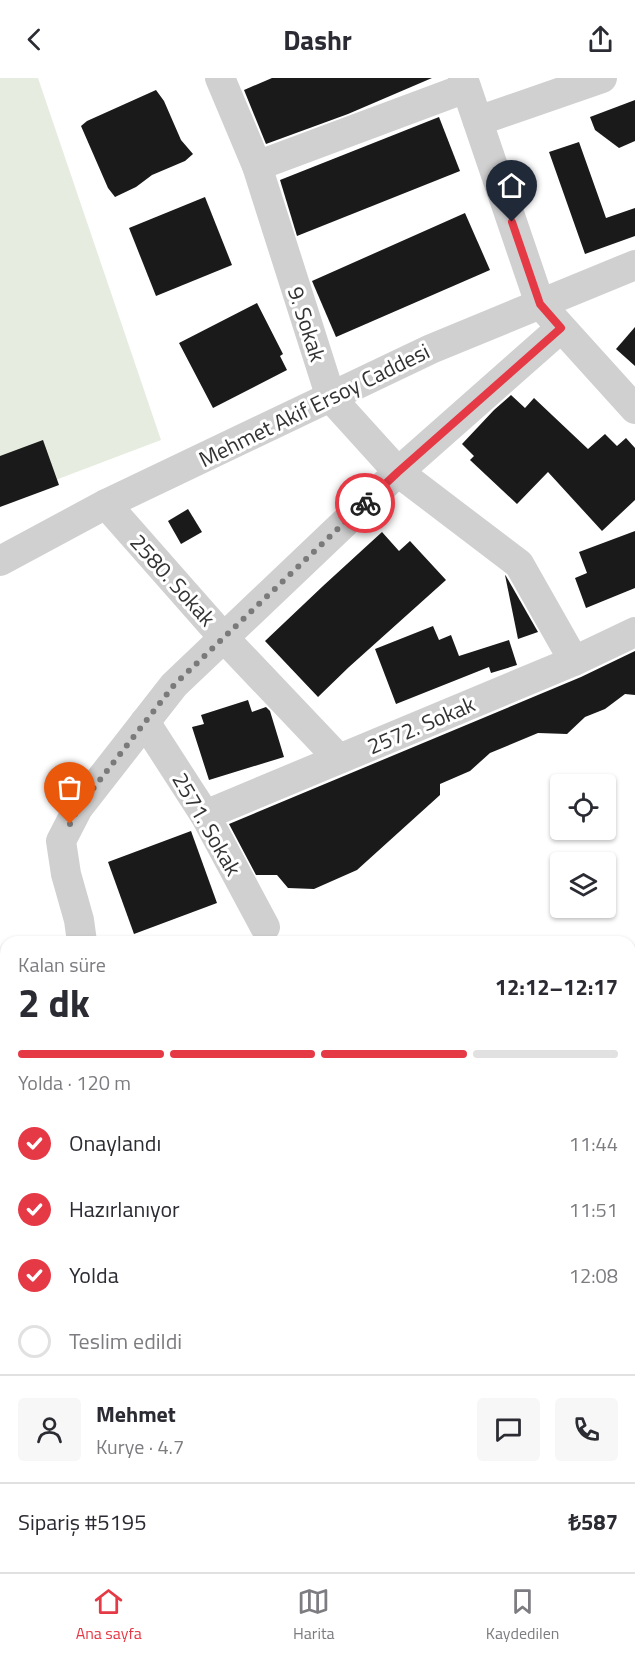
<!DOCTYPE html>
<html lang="tr">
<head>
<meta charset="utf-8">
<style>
	:root { --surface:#fff; --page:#f7f7f7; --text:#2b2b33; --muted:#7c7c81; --line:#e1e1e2; --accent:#e63946 }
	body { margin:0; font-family:"Titillium Web",sans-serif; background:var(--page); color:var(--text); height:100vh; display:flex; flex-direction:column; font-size:22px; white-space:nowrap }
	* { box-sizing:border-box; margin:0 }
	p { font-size:20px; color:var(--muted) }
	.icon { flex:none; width:33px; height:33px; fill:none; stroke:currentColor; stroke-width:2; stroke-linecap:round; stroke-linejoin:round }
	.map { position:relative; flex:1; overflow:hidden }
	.details { position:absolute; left:0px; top:858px; width:636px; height:636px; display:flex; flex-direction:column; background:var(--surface); border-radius:18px 18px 0 0; box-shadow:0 2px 4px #0004 }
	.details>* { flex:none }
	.controls { position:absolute; left:550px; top:696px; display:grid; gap:12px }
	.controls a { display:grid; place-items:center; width:66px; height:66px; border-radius:6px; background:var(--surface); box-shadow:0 2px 4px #0004; font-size:30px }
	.pin { position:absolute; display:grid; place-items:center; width:51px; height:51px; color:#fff; margin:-62px -26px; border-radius:50% 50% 50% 0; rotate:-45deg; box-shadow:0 0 6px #0007 }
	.pin .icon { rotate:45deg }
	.courier { position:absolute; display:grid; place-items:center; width:60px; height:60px; margin:-30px; border:4px solid #e63946; border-radius:50%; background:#fff; color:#222; box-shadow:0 2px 8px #0007 }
	.headline em { font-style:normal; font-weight:700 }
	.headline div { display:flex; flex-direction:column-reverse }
	.headline { display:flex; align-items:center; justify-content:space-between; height:102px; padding:0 18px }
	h1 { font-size:39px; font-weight:700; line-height:45px }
	.bar { display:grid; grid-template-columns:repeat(4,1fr); gap:9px 6px; align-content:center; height:72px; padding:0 18px }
	.bar i { height:8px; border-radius:4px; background:var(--line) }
	.bar .selected { background:var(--accent) }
	.bar p { grid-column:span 4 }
	.line { display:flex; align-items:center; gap:15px; padding:0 18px; border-top:2px solid var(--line) }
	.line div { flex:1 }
	.round { display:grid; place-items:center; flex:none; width:63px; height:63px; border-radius:6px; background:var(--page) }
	ol { padding:0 18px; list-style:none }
	li { display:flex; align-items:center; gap:18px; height:66px }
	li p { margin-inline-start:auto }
	li .icon { padding:6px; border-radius:50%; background:var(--accent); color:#fff; stroke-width:4 }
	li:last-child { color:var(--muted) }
	li i { width:33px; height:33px; border:3px solid var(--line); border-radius:50% }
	header { display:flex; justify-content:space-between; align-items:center; height:78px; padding:0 18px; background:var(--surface); font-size:27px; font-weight:700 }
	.tab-bar { display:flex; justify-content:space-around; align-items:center; height:84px; border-top:2px solid var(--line); background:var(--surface); font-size:16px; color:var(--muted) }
	.tab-bar a { display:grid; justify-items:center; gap:3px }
	.tab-bar .selected { color:var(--accent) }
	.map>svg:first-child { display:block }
	.green { fill:#e6ecdf }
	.building { fill:#1a1a1a }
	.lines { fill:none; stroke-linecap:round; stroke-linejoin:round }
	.minor { stroke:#d0d0d0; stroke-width:30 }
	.done { stroke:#7a7a7a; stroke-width:6; stroke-dasharray:0 10.8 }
	.route { stroke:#e63946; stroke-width:8 }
	.labels { text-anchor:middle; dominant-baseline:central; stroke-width:6; stroke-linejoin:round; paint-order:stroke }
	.street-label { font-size:22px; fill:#333; stroke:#fff }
</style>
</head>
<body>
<header><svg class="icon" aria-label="back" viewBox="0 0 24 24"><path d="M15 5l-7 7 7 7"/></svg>Dashr<svg class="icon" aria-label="share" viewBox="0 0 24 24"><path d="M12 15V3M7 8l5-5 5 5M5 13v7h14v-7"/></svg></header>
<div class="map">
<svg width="635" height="1494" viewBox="0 0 635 1494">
	<rect width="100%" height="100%" fill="#fff"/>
	<path class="green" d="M0 0H38L161 362 0 423Z"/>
	<g class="building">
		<path d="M272 0H432L348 36 266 66 244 12Z"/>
		<path d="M156 12 164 23 181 62 193 76 185 83 152 97 136 109 115 119 108 110 81 48 87 43Z"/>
		<path d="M635 22V63L619 70 595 52 590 39Z"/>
		<path d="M439 39 460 93 297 158 280 102Z"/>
		<path d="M579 64 606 140 635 130V158L585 176 549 74Z"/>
		<path d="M205 119 232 187 156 218 129 150Z"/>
		<path d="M465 135 490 192 336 259 312 203Z"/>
		<path d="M257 225 283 276 280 278 287 292 213 330 179 265Z"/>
		<path d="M635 249V288L616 271Z"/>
		<path d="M511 317 525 330 534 320 588 371 605 356 617 368 626 360 635 370V422L602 453 548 394 517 426 470 382 474 378 462 366 494 332Z"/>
		<path d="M43 362 59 407 0 429V378Z"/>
		<path d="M188 431 202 454 181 466 168 443Z"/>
		<path d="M635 453V510L586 530 575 500 587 495 579 474Z"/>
		<path d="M382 454 399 473 410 463 446 502 349 589 318 619 265 563 323 508Z"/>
		<path d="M505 497 506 498 538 554 518 561Z"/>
		<path d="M433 548 439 562 451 557 459 578 509 562 517 587 491 595 489 589 396 626 375 571Z"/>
		<path d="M635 573V617L625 616 605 631 585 639 567 656 538 655 490 675 470 693 440 706V717L357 792 314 811 288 810 277 797H256L229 746 581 599Z"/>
		<path d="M248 622 252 634 266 629 270 633 284 679 209 702 192 649 204 646 201 637Z"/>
		<path d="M191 753 217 825 134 856 108 784Z"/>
	</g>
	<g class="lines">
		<g class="minor">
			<path d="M220 0 257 88 331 320 398 394 519 486 574 583"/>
			<path d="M463 0 540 226 635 331"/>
			<path d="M478 43 602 0"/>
			<path d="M257 88 466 10"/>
			<path d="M106 426 224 560 339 681"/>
			<path d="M0 483 106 426 431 271 635 187"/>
			<path d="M145 644 205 737 265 849"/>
			<path d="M205 737 574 583 635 554"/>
			<path d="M82 864 79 842 66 796 61 763 78 730 174 607 398 394 561 250"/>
			<path d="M0 1028 6 1025"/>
			<path d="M630 1081 635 1092"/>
			<path d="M630 1165 635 1163"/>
			<path d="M0 1365 6 1373"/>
			<path d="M217 1488 221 1494"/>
			<path d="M15 1494 25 1488"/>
		</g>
	</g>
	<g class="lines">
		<path class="done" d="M70 746 78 730 174 607 365 425"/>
		<path class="route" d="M365 425 398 394 561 250 540 226 512 144"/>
	</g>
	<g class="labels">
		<g class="street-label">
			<text transform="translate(307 246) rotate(72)">9. Sokak</text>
			<text transform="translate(314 327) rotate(-26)">Mehmet Akif Ersoy Caddesi</text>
			<text transform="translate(173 502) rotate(48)">2580. Sokak</text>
			<text transform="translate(421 647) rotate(-23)">2572. Sokak</text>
			<text transform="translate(207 746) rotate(60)">2571. Sokak</text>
		</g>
	</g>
</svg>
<div class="controls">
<a><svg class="icon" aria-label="locate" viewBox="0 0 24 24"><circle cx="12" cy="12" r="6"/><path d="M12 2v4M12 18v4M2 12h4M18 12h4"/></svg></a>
<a><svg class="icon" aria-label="layers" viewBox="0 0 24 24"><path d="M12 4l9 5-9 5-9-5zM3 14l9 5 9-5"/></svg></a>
</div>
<div class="pin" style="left:70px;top:746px;background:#ea580c"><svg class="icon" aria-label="bag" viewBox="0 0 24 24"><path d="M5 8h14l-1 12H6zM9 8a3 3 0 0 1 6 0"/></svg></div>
<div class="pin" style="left:512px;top:144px;background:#1f2937"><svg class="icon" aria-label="home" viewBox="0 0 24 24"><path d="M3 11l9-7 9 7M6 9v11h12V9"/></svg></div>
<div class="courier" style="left:365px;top:425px"><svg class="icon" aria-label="bike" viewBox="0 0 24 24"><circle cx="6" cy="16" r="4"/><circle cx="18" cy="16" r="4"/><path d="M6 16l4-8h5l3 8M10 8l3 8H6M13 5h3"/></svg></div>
<section class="details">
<div class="headline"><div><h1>2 dk</h1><p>Kalan süre</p></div><em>12:12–12:17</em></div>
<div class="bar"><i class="selected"></i><i class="selected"></i><i class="selected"></i><i></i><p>Yolda · 120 m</p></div>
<ol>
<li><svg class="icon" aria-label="check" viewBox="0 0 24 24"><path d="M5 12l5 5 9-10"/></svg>Onaylandı<p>11:44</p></li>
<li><svg class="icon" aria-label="check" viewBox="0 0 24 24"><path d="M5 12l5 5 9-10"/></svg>Hazırlanıyor<p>11:51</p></li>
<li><svg class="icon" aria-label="check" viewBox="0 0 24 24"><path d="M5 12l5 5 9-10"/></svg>Yolda<p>12:08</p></li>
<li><i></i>Teslim edildi</li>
</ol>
<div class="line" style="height:108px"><a class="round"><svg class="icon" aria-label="person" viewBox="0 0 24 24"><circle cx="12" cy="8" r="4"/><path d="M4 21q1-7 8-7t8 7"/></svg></a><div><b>Mehmet</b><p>Kurye · 4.7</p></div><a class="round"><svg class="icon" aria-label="chat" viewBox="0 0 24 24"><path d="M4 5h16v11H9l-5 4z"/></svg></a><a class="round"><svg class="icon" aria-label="phone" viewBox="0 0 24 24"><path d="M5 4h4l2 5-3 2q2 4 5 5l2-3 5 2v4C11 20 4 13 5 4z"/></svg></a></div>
<div class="line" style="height:78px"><div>Sipariş #5195</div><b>₺587</b></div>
</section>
</div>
<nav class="tab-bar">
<a class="selected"><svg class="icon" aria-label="home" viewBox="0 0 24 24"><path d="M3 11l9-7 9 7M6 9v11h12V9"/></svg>Ana sayfa</a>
<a><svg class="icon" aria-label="map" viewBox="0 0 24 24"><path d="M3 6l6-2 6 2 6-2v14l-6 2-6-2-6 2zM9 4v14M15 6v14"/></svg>Harita</a>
<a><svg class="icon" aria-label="saved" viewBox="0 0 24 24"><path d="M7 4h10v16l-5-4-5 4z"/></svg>Kaydedilen</a>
</nav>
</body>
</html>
